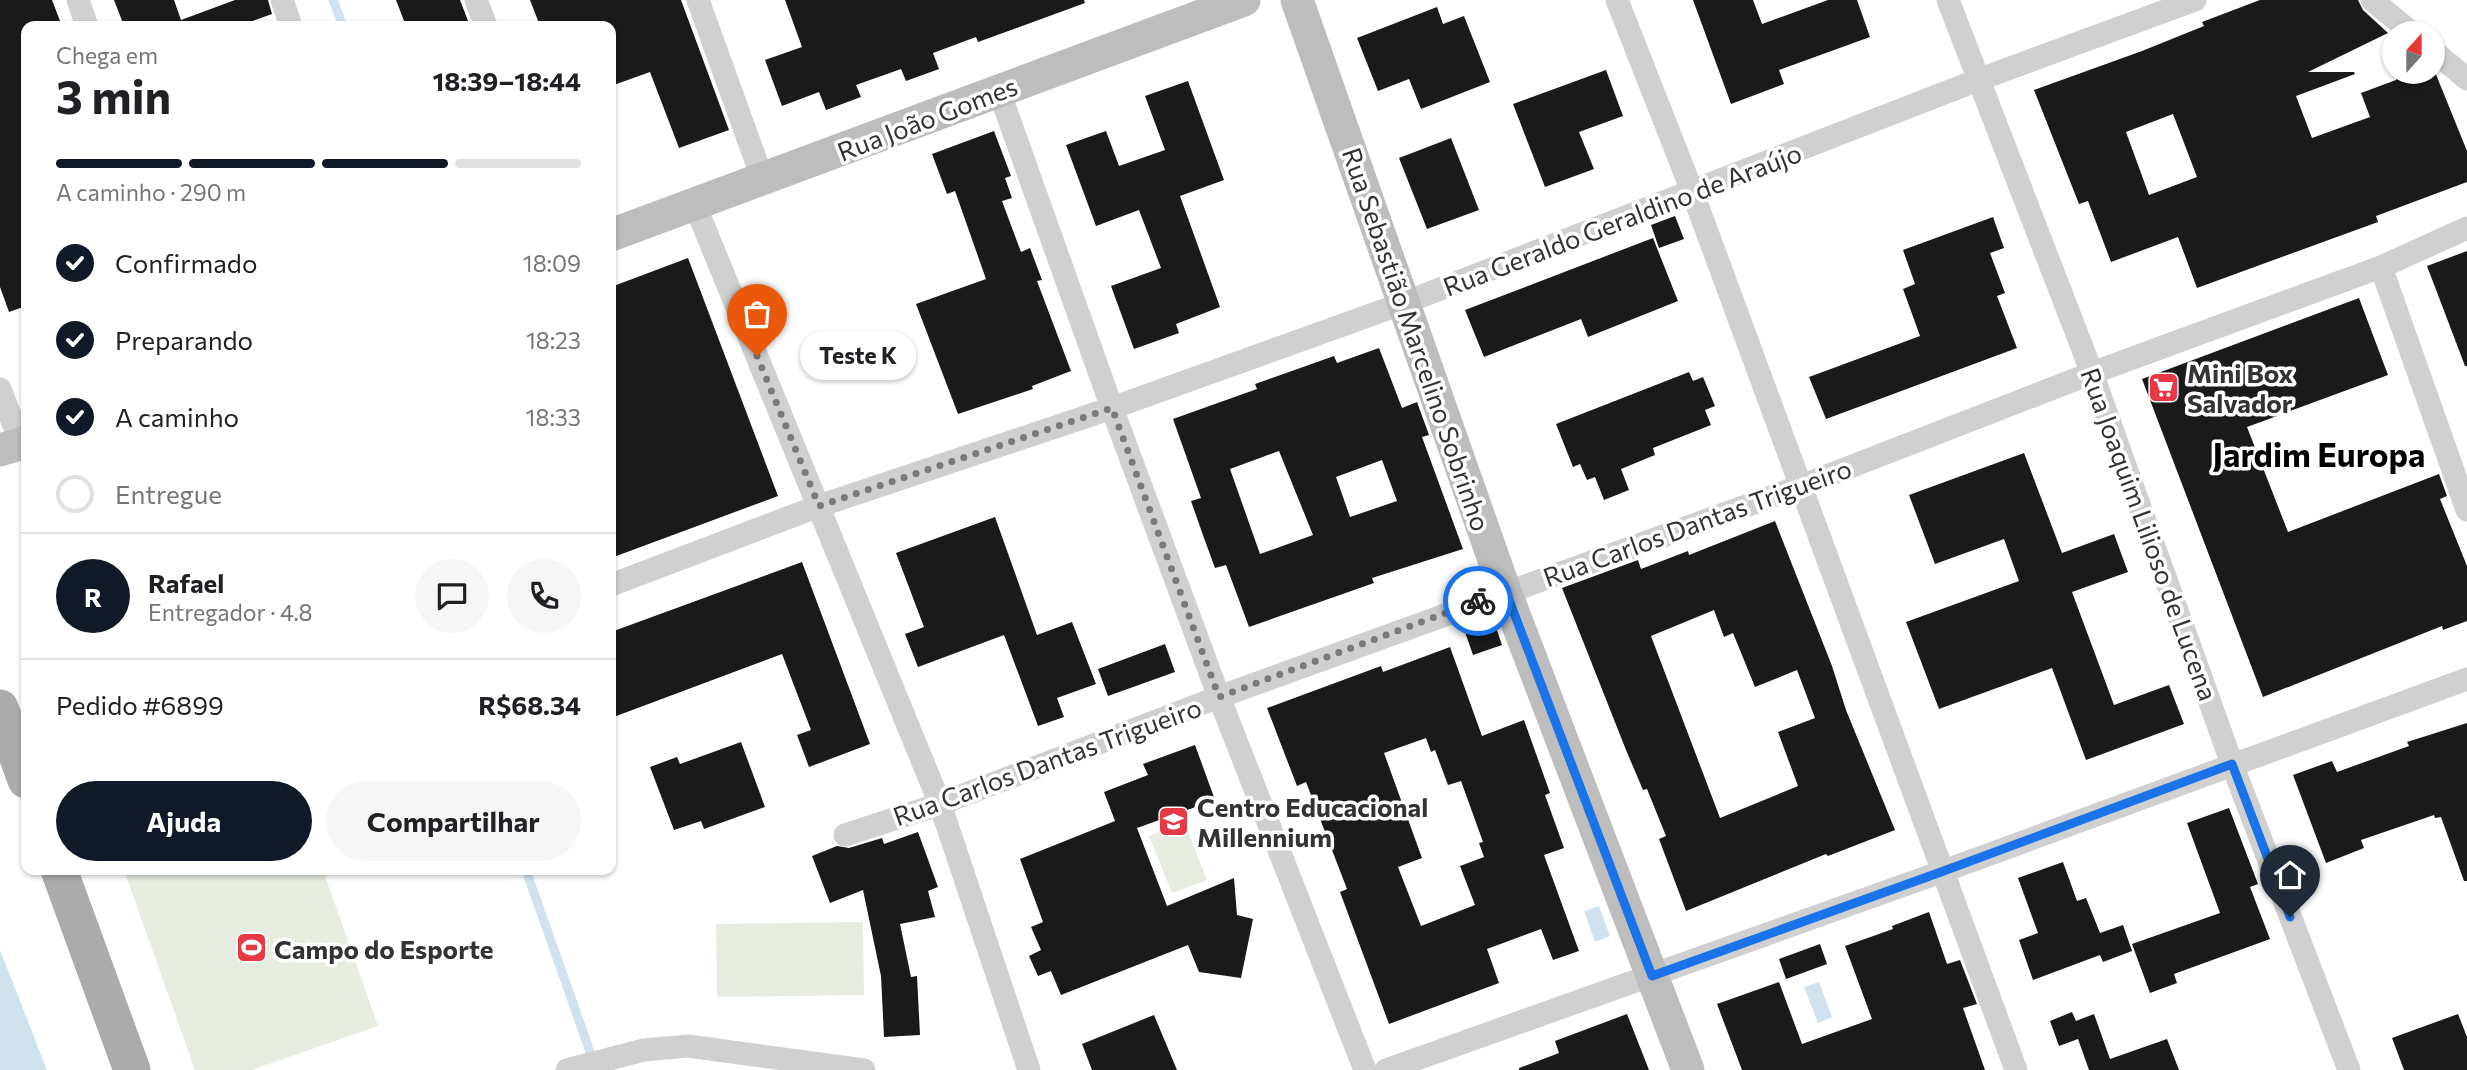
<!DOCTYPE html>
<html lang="pt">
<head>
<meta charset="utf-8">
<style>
	:root { --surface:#fff; --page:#f6f6f6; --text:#202124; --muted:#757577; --line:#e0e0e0; --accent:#111827 }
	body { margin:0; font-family:Commissioner,sans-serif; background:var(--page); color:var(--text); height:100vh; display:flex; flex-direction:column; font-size:26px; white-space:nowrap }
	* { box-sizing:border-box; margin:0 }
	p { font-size:23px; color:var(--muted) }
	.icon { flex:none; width:38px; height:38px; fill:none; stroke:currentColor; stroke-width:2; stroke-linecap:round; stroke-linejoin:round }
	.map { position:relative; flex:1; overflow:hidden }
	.side { position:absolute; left:21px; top:21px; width:595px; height:854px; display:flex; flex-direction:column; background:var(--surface); border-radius:14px; box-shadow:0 2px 5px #0004 }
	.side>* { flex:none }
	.needle { width:46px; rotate:21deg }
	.tools { position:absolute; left:2382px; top:21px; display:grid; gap:14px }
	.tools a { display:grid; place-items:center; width:63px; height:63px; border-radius:50%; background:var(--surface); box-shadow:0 2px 5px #0004; font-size:35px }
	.pin { position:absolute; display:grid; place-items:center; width:60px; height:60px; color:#fff; margin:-72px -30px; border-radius:50% 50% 50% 0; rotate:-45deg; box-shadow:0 0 7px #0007 }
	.pin .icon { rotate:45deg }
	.courier { position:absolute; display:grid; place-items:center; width:70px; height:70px; margin:-35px; border:5px solid #1a73e8; border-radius:50%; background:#fff; color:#222; box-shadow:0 2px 9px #0007 }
	.bubble { position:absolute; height:49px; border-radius:24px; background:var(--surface); box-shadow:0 2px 5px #0004; font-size:23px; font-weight:700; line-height:49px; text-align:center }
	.summary em { font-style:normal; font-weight:700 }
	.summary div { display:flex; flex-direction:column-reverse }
	.summary { display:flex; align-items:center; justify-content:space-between; height:119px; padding:0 35px }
	h1 { font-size:46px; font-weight:700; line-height:52px }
	.bar { display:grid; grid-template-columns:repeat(4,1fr); gap:10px 7px; align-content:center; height:84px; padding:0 35px }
	.bar i { height:9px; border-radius:5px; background:var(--line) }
	.bar .active { background:var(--accent) }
	.bar p { grid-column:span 4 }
	.line { display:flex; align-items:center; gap:18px; padding:0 35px; border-top:2px solid var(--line) }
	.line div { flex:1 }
	.round { display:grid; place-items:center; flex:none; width:74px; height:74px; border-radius:37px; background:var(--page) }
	ol { padding:0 35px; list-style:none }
	li { display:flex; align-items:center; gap:21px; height:77px }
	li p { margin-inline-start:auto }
	li .icon { padding:7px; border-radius:50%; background:var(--accent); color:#fff; stroke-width:4 }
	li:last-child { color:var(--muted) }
	li i { width:38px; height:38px; border:4px solid var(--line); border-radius:50% }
	.button { display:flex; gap:14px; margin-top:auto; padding:14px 35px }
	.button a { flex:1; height:80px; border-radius:42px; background:var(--accent); color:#fff; font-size:28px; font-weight:700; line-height:80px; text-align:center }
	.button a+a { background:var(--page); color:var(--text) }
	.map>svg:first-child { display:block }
	.green { fill:#e6ecdf }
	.water { fill:#cfe2ee }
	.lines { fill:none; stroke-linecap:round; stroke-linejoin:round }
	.stream { stroke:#cfe2ee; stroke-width:9 }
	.building { fill:#1a1a1a; fill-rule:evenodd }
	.street { stroke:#d0d0d0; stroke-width:23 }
	.secondary { stroke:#bdbdbd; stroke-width:33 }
	.primary { stroke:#ababab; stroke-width:37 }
	.done { stroke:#7a7a7a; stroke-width:7; stroke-dasharray:0 12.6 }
	.route { stroke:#1a73e8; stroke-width:9 }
	.labels { text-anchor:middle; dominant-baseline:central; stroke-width:7; stroke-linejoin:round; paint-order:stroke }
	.street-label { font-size:26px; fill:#333; stroke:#fff }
	.poi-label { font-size:26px; font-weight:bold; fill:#333; stroke:#fff; text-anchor:start }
	.district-label { font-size:33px; font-weight:bold; fill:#000; stroke:#fff }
</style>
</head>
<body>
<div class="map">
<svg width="2467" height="1070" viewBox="0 0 2467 1070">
	<rect width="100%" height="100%" fill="#fff"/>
	<g class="green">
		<path d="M1184 822 1207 880 1172 893 1149 836Z"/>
		<path d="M124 870H323L378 1026 252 1070H195Z"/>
		<path d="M863 922 864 995 717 997 716 924Z"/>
	</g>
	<g class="water">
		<path d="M1599 906 1610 936 1595 942 1584 911Z"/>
		<path d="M0 950 47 1070H0Z"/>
		<path d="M1819 982 1832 1017 1818 1023 1804 987Z"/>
	</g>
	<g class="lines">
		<g class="stream">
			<path d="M333 0 343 26"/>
			<path d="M526 870 594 1063"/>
		</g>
	</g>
	<g class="building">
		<path d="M0 0H52L62 26H26V306L9 312 0 287Z"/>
		<path d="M114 0H174L181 20 235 0H268L272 14 239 26H124Z"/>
		<path d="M396 0H460L470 26H406Z"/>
		<path d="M530 0H681L729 130 679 148 650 72 611 86V26H540Z"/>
		<path d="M785 0H1084L1085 3 978 42 976 37 933 53 939 69 906 81 901 69 856 85 861 97 826 110 819 92 782 106 765 60 802 47Z"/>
		<path d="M1693 0H1753L1762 24 1828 0H1857L1870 37 1779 70 1784 84 1731 104Z"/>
		<path d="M2260 0H2358L2363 10 2388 33 2308 72H2354L2355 74 2296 96 2312 138 2370 117 2361 93 2396 80 2401 72H2435L2467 151V182L2376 216 2378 222 2197 288 2178 237 2111 262 2088 201 2079 204 2034 90 2142 51 2204 26 2202 22ZM2173 114 2197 177 2149 195 2126 132Z"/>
		<path d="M1437 7 1443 24 1464 16 1490 82 1421 109 1409 79 1378 91 1357 38Z"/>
		<path d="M1606 70 1623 116 1579 132 1594 169 1545 187 1513 104Z"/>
		<path d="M1188 81 1224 180 1180 196 1220 307 1176 324 1179 333 1134 349 1111 286 1161 268 1139 210 1096 226 1066 145 1106 131 1119 166 1165 150 1145 96Z"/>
		<path d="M994 131 1011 176 1005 178 1012 198 1002 201 1021 252 1030 248 1042 280 1037 281 1071 371 1032 386 1033 389 958 414 916 304 986 279 955 191 947 194 932 154Z"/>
		<path d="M1451 138 1479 210 1427 229 1399 158Z"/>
		<path d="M1675 216 1684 239 1659 248 1651 225Z"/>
		<path d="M1993 217 2004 248 1990 253 2005 293 1997 296 2017 348 1826 419 1809 377 1920 336 1903 289 1915 284 1903 250Z"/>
		<path d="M1653 238 1678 301 1588 337 1581 319 1484 357 1465 310Z"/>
		<path d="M2467 251V366H2465L2427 266Z"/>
		<path d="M688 258 778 496 611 558V287Z"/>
		<path d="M2359 298 2388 375 2247 427 2288 532 2439 474 2447 496 2440 499 2467 566V621L2443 630 2442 626 2263 697 2142 379Z"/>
		<path d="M1379 348 1402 408 1417 402 1429 435 1422 437 1463 549 1372 578 1374 583 1249 627 1226 565 1215 568 1204 538 1191 501 1201 498 1173 419 1257 389 1255 384 1334 356 1337 363ZM1279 451 1313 535 1260 554 1230 469ZM1382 460 1397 501 1350 517 1336 477Z"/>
		<path d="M1689 372 1693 381 1703 377 1715 406 1705 410 1711 425 1653 448 1655 455 1621 469 1629 490 1604 500 1595 477 1587 480 1580 464 1573 467 1556 424Z"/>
		<path d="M2024 453 2062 553 2114 534 2128 572 2072 592 2114 705 2169 685 2184 724 2086 760 2052 668 1939 709 1906 622 2019 581 2004 539 1935 564 1909 495Z"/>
		<path d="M995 517 1037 635 1072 622 1096 684 1057 698 1064 717 1038 726 1004 635 918 667 905 634 924 627 896 553Z"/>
		<path d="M1775 521 1832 666 1846 710 1895 830 1828 856 1826 854 1686 911 1659 839 1666 836 1647 789 1643 790 1626 750 1562 588 1638 560 1641 569 1688 551 1689 555ZM1714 610 1724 637 1733 633 1755 687 1797 670 1815 718 1778 732 1798 786 1720 818 1651 636Z"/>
		<path d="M802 562 870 744 809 767 797 735 811 730 782 654 611 718V632Z"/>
		<path d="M1493 619 1502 645 1473 655 1464 629Z"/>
		<path d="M1165 644 1175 672 1108 696 1098 669Z"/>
		<path d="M1450 647 1482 736 1524 720 1550 793 1545 795 1564 848 1544 855 1579 951 1553 960 1541 929 1487 949 1499 983 1389 1024 1340 892 1347 889 1322 824 1306 782 1297 786 1267 708 1381 666 1383 672ZM1426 738 1431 752 1435 750 1448 785 1461 781 1483 842 1479 843 1484 857 1460 866 1475 905 1421 926 1398 867 1422 858 1384 753Z"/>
		<path d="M2467 723V881H2464L2441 817 2435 818 2434 815 2361 840 2364 848 2326 863 2293 775 2332 761 2337 772 2409 746 2407 742Z"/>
		<path d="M741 742 765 807 704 829 701 821 674 830 650 767 677 757 680 764Z"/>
		<path d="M1195 745 1215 800 1137 828 1167 906 1234 878 1237 915 1253 919 1241 978 1199 972 1188 945 1061 995 1051 971 1038 976 1029 956 1041 950 1031 927 1043 922 1020 859 1115 821 1104 792 1148 775 1143 764Z"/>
		<path d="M2229 808 2258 884 2250 887 2270 939 2174 974 2177 983 2150 993 2132 944 2220 913 2187 823Z"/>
		<path d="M918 832 938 887 928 891 935 917 900 924 911 977 917 976 920 1035 884 1037 881 976 863 890 830 903 812 856 837 846 849 848 882 838 884 844Z"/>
		<path d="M2063 862 2077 901 2086 898 2100 933 2123 925 2132 951 2103 962 2100 955 2033 980 2019 940 2038 933 2018 878Z"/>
		<path d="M1929 912 1947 964 1960 960 1977 1004 1963 1008 1985 1070H1742L1717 1004 1779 982 1802 1044 1872 1019 1845 946 1893 929 1892 926Z"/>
		<path d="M1820 944 1827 964 1786 979 1779 959Z"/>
		<path d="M2072 1012 2076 1021 2094 1014 2110 1059 2167 1039 2179 1070H2089L2078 1039 2059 1046 2050 1021Z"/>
		<path d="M1627 1014 1649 1070H1519V1068L1559 1053 1555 1041Z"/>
		<path d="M2458 1014 2467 1037V1070H2404L2392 1038Z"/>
		<path d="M1154 1015 1177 1070H1092L1082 1044Z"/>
	</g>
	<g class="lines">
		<g class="street">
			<path d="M78 0 87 26"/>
			<path d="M282 0 291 26"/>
			<path d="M476 0 486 26"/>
			<path d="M698 0 763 180"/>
			<path d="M1617 0 1692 191 2016 1070"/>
			<path d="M1948 0 2092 373 2232 764 2349 1070"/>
			<path d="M2372 0 2412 33"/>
			<path d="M2432 50 2467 79"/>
			<path d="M999 91 1112 408 1219 697 1365 1070"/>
			<path d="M695 205 940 804 1029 1070"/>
			<path d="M2381 267 2467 510"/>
			<path d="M0 389 21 444"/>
			<path d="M611 585 819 506 1112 408 1404 303 1978 80 2195 0"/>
			<path d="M845 835 940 804 1219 697 1801 486 2092 373 2381 267 2467 228"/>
			<path d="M567 1070 644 1050 688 1046 864 1070"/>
			<path d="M1386 1070 1941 872 2467 679"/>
		</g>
		<g class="secondary">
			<path d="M1297 0 1505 591 1688 1070"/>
			<path d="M611 235 1244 0"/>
			<path d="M0 450 26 442"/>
		</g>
		<g class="primary">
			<path d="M0 708 26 780"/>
			<path d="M59 870 132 1070"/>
		</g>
	</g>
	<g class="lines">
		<path class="done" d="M757 356 819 506 1112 408 1219 697 1478 601"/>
		<path class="route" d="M1478 601 1506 592 1652 976 1941 872 2232 764 2290 917"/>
	</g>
	<defs>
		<symbol id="supermarket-square" viewBox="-11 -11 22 22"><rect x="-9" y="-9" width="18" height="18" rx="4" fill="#e63946" stroke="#fff"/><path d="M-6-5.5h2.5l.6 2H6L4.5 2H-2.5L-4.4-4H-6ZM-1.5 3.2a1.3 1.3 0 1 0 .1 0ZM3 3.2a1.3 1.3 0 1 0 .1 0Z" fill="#fff"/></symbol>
		<symbol id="school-square" viewBox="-11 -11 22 22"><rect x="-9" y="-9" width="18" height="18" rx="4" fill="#e63946" stroke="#fff"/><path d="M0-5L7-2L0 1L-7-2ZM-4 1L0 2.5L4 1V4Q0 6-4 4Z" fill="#fff"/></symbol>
		<symbol id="stadium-square" viewBox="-11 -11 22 22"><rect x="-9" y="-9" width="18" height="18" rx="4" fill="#e63946" stroke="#fff"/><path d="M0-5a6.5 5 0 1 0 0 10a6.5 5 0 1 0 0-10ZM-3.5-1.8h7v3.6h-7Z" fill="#fff"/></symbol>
	</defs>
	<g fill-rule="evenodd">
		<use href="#supermarket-square" x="2146" y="370" width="35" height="35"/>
		<use href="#school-square" x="1156" y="804" width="35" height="35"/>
		<use href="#stadium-square" x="234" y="930" width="35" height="35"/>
	</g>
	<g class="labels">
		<g class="street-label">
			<text transform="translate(927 118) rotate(-21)">Rua João Gomes</text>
			<text transform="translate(1622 219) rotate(-21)">Rua Geraldo Geraldino de Araújo</text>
			<text transform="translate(1417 339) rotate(71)">Rua Sebastião Marcelino Sobrinho</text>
			<text transform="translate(1697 522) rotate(-20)">Rua Carlos Dantas Trigueiro</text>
			<text transform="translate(2150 534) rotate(70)">Rua Joaquim Lilioso de Lucena</text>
			<text transform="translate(1047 761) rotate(-20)">Rua Carlos Dantas Trigueiro</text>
		</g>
		<g class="poi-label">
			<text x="2187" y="372">Mini Box<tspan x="2187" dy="30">Salvador</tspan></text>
			<text x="1197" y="806">Centro Educacional<tspan x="1197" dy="30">Millennium</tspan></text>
			<text x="274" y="948">Campo do Esporte</text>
		</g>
		<g class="district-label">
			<text x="2319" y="453">Jardim Europa</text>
		</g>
	</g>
</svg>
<div class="tools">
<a><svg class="needle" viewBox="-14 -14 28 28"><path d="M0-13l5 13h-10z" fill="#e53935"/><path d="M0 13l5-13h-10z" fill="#757577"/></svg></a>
</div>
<div class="pin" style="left:757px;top:356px;background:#ea580c"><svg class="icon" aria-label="bag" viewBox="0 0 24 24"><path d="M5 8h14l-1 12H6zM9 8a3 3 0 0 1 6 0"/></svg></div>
<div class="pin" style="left:2290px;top:917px;background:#1f2937"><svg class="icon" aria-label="home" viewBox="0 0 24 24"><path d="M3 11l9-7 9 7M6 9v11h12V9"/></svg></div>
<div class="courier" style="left:1478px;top:601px"><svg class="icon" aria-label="bike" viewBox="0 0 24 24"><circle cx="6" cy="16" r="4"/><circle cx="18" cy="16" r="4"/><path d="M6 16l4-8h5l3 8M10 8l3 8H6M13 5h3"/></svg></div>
<div class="bubble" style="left:800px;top:331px;width:116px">Teste K</div>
<section class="side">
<div class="summary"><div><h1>3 min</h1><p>Chega em</p></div><em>18:39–18:44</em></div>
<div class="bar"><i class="active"></i><i class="active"></i><i class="active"></i><i></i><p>A caminho · 290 m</p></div>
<ol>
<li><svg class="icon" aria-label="check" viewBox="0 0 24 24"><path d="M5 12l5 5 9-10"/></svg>Confirmado<p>18:09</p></li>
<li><svg class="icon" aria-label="check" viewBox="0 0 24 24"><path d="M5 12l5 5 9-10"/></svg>Preparando<p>18:23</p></li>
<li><svg class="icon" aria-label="check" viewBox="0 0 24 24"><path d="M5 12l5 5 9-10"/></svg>A caminho<p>18:33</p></li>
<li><i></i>Entregue</li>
</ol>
<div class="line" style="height:126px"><b class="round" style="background:var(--accent);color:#fff">R</b><div><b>Rafael</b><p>Entregador · 4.8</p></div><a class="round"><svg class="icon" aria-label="chat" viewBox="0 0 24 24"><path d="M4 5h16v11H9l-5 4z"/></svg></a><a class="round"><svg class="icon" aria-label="phone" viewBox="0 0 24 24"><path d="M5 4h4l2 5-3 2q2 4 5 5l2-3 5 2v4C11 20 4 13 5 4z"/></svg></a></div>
<div class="line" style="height:91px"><div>Pedido #6899</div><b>R$68.34</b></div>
<div class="button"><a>Ajuda</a><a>Compartilhar</a></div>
</section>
</div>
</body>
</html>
